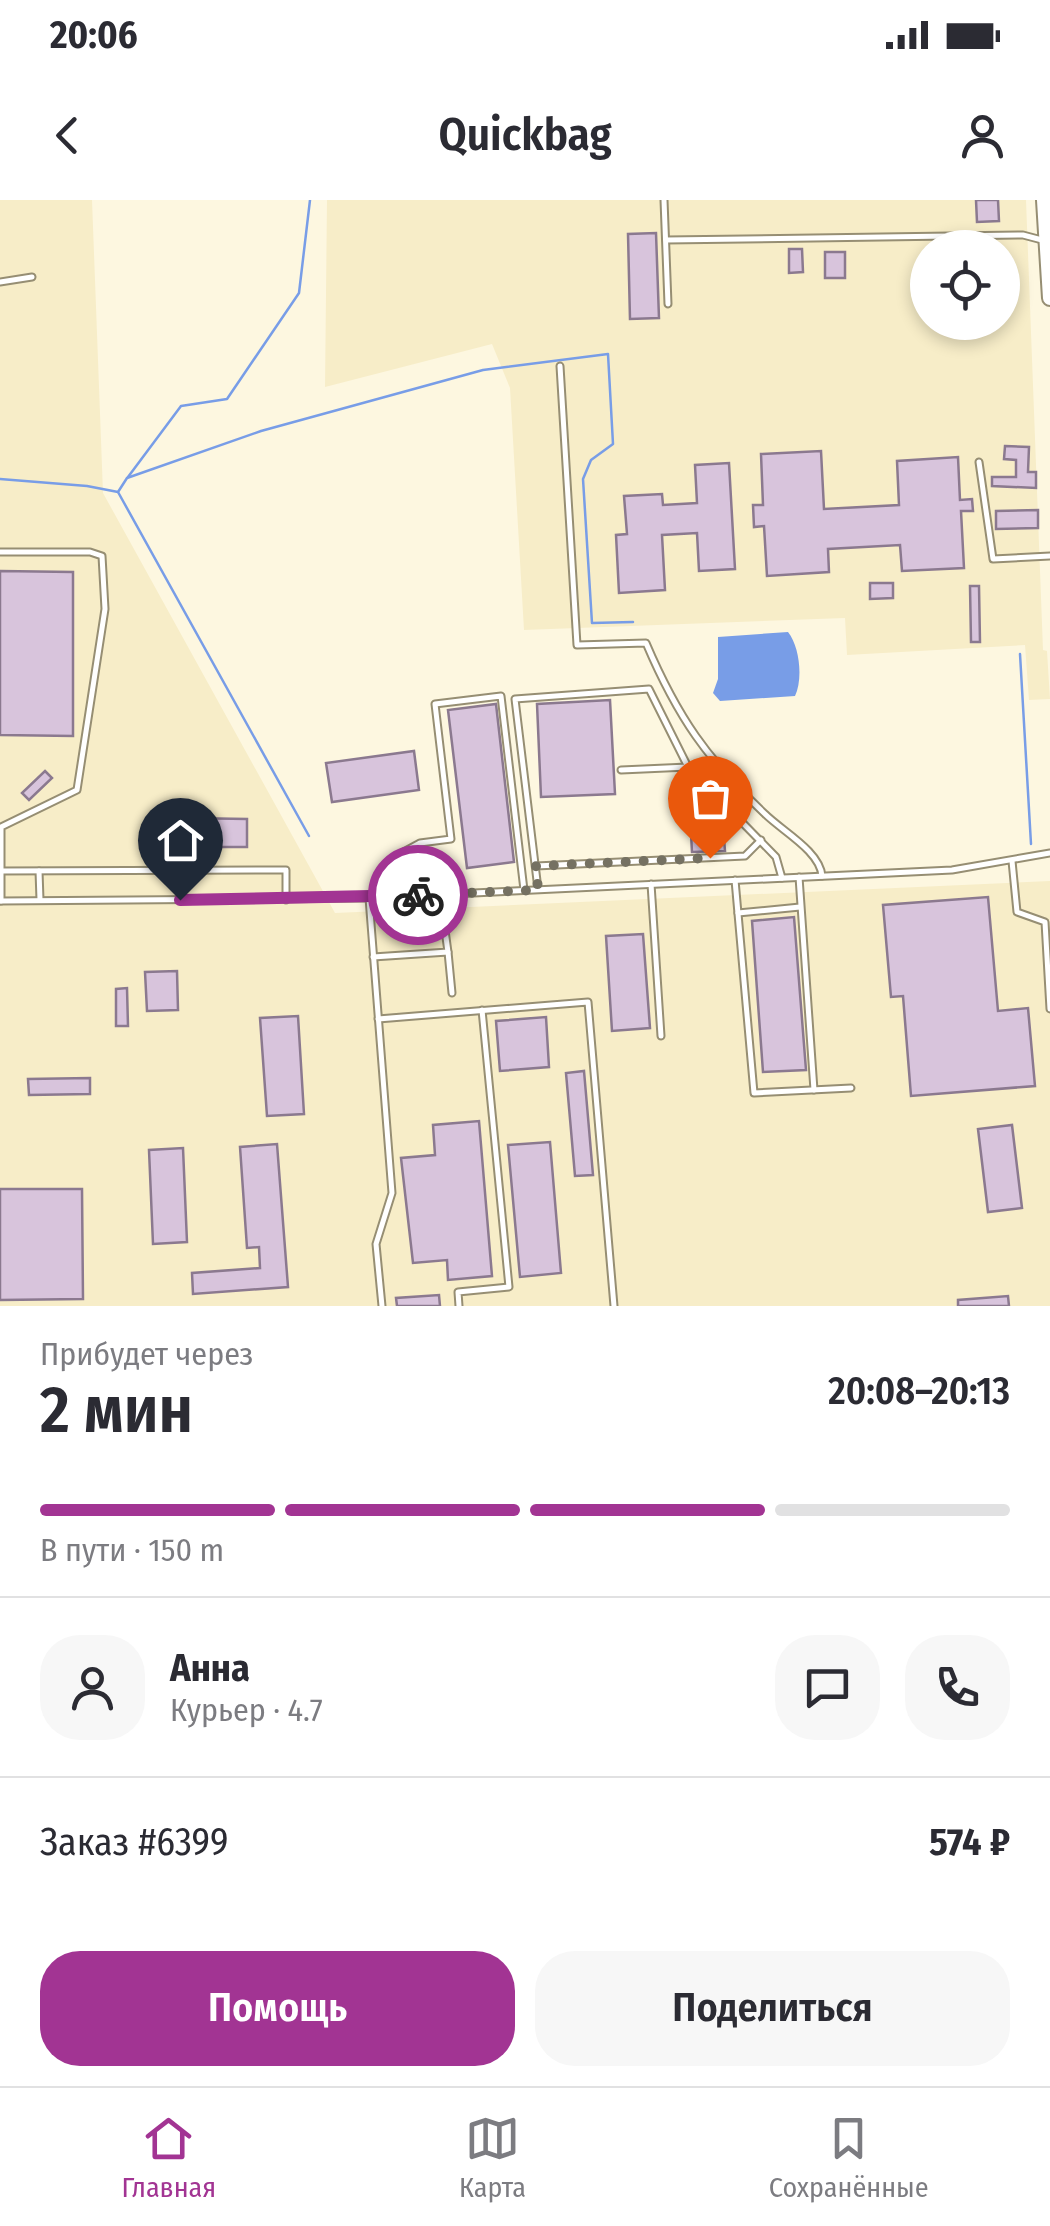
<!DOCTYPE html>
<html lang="ru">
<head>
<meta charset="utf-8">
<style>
	:root { --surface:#fff; --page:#f7f7f7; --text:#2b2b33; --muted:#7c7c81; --line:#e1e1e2; --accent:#a23493 }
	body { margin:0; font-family:"Fira Sans Condensed",sans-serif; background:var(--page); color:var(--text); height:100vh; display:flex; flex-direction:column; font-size:38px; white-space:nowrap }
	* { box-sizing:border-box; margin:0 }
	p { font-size:32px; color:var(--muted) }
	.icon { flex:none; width:55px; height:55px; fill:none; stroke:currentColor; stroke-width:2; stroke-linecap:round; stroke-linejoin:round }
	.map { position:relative; height:1106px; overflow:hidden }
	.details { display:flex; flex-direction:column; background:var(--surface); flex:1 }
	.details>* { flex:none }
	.fabs { position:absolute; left:910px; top:30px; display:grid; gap:20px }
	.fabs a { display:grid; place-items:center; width:110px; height:110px; border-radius:50%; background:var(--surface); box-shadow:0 5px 15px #0003; font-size:50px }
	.pin { position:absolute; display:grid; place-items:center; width:85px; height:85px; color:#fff; margin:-102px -42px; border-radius:50% 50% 50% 0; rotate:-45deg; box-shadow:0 0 10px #0007 }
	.pin .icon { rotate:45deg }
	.courier { position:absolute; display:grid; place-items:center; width:100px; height:100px; margin:-50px; border:8px solid #a23493; border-radius:50%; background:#fff; color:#222; box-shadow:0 2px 12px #0007 }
	.summary em { font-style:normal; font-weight:600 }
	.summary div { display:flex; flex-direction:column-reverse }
	.summary { display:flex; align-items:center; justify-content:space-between; height:170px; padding:0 40px }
	h1 { font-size:65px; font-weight:600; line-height:75px }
	.bar { display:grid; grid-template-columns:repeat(4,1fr); gap:15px 10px; align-content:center; height:120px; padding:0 40px }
	.bar i { height:12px; border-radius:8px; background:var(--line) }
	.bar .on { background:var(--accent) }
	.bar p { grid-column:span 4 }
	.line { display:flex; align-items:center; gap:25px; padding:0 40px; border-top:2px solid var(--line) }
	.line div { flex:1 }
	.round { display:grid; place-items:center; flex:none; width:105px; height:105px; border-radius:40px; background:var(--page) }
	.action { display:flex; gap:20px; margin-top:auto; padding:20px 40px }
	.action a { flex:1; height:115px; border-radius:40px; background:var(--accent); color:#fff; font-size:40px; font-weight:600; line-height:115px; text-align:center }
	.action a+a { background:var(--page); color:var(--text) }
	.status { display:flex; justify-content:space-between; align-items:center; height:70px; padding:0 50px; background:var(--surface); direction:ltr }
	.status svg { height:28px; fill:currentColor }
	header { display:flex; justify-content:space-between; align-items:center; height:130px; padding:0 40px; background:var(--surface); font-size:45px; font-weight:600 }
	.tab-bar { display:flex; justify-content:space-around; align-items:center; height:140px; border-top:2px solid var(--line); background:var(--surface); font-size:28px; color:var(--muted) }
	.tab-bar a { display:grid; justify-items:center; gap:5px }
	.tab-bar .on { color:var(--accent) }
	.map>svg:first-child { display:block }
	.built { fill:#f7edc8; fill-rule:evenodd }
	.water { fill:#789de7 }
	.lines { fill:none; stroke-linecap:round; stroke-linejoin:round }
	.stream { stroke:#789de7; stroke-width:2.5 }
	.building { fill:#d8c4dc; stroke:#8b798f; stroke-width:2.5 }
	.lane-casing { stroke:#968e73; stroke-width:9 }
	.secondary-casing { stroke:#968e73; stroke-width:18 }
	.lane { stroke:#fff; stroke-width:5 }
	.secondary { stroke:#fff; stroke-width:14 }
	.done { stroke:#757162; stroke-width:10; stroke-dasharray:0 18 }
	.route { stroke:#a23493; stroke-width:12 }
</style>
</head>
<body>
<div class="status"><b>20:06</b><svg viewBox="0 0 49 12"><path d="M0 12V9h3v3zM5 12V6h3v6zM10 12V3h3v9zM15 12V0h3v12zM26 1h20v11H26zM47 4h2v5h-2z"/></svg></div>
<header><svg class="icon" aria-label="back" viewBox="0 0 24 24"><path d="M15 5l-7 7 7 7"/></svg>Quickbag<svg class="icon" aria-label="person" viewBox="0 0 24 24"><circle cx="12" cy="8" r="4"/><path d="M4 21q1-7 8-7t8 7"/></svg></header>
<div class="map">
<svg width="1050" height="1106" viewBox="0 0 1050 1106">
	<rect width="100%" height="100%" fill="#fdf7e0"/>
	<g class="built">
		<path d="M0 0H92L103 293 335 713 1050 681V1106H0Z"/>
		<path d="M327 0H1026L1043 450 1047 451 1050 499 1029 500 1025 445 847 455 845 418 524 430 510 188 492 144 325 187ZM928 48H1002V122H928Z"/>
	</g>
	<path class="water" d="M788 432C800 447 803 479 795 496L720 501 713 493 718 479V437Z"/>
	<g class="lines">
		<g class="stream">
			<path d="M128 277 181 206 227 199 299 93 310 0"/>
			<path d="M0 279 87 286 118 292"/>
			<path d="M1020 454 1031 644"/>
			<path d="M309 636 118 292 127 278 261 231 483 170 608 154 613 244 591 260 583 279 592 423 633 422"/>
		</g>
	</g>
	<g class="building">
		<path d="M976 0H998L999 21 977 22Z"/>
		<path d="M656 33 659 118 630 119 628 34Z"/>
		<path d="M789 49H802L803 72 789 73Z"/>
		<rect x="825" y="52" width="20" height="26"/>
		<path d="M1005 246 1029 247 1028 272H1036V288L992 286V277H1016V260L1004 259Z"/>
		<path d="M821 251 824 309 899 305 897 261 958 257 960 300 972 299 973 311H961L964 368 902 371 900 345 828 349 829 372 767 376 764 326 754 327 753 305H763L761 254Z"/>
		<path d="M729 263 735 369 699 371 697 333 662 335 665 390 619 393 616 335 627 334 624 296 662 294 663 305 697 303 695 265Z"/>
		<path d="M1038 310V328L996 329V311Z"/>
		<path d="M0 371 73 372V536L0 535Z"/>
		<path d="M870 383H893V398L870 399Z"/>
		<path d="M970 386H979L980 442H971Z"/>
		<path d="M610 500 615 594 541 597 537 504Z"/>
		<path d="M496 504 514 662 467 668 448 510Z"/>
		<path d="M414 551 419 590 332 602 326 563Z"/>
		<path d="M45 571 52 578 29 600 22 593Z"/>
		<path d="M722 613 725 651 692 652 690 615Z"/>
		<path d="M187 618 247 619V647H187Z"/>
		<path d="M988 697 998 811 1028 808 1035 886 911 896 903 796 891 797 883 705Z"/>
		<path d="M794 717 806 870 763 872 752 721Z"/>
		<path d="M643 734 650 828 612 831 606 736Z"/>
		<path d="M177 771 178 810 147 811 145 772Z"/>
		<path d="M127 788 128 826H116V789Z"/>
		<path d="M298 816 304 914 267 916 260 818Z"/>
		<path d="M546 817 549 867 500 871 496 821Z"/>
		<path d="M584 871 593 975 575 976 566 873Z"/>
		<path d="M90 878V894L29 895 28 879Z"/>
		<path d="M479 921 492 1076 448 1080 447 1060 413 1063 401 958 435 955 433 925Z"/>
		<path d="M1012 925 1022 1008 988 1012 978 929Z"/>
		<path d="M550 942 561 1073 520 1077 508 945Z"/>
		<path d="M277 944 288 1087 193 1094 192 1073 260 1068 259 1047 247 1048 240 947Z"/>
		<path d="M183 948 187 1042 153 1044 149 950Z"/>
		<path d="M0 989H82L83 1099 0 1100Z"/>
		<path d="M439 1095 440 1106H397L396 1098Z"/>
		<path d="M1008 1096 1009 1106H958V1100Z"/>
	</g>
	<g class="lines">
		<defs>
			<g id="lane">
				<path d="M664 0 668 104"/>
				<path d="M666 40 1023 35 1042 40"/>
				<path d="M0 82 32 77"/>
				<path d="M560 166 577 445 646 443C678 518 707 559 765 614 782 631 820 651 822 676"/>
				<path d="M979 262 993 359 1050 356"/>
				<path d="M0 352H90L102 356 105 409 77 590 1 627V701"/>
				<path d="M621 570 688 567"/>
				<path d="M1012 661 1017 712 1045 722 1050 809"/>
				<path d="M536 666 745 656 761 640"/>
				<path d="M1 671 286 670V700"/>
				<path d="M39 671 40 700"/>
				<path d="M799 677 814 890"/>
				<path d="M735 680 754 893 851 888"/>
				<path d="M651 684 661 836"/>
				<path d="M538 689 515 499 649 489 688 567 776 657 782 678"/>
				<path d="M400 696 398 655 420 643 451 639 435 504 501 496 524 690"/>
				<path d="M369 698 392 993 376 1044 382 1106"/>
				<path d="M0 701 369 698 952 670 1050 653"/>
				<path d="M738 713 800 707"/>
				<path d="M448 752 452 793"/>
				<path d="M373 757 448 752 444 723"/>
				<path d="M378 819 588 802 614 1106"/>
				<path d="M459 1106 458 1092 509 1087 482 810"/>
			</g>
			<path id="secondary" d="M1044 0 1050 98"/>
		</defs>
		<use href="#lane" class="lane-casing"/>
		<use href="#secondary" class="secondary-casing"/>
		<use href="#lane" class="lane"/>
		<use href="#secondary" class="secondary"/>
	</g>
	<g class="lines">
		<path class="done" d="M418 695 538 690 536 666 710 658"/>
		<path class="route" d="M180 700 418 695"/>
	</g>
</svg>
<div class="fabs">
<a><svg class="icon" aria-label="locate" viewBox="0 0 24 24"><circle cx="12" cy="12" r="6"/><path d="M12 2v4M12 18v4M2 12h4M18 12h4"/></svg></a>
</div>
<div class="pin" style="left:710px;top:658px;background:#ea580c"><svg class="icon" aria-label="bag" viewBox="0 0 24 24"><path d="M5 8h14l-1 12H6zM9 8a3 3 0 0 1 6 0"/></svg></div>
<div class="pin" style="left:180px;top:700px;background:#1f2937"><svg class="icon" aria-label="home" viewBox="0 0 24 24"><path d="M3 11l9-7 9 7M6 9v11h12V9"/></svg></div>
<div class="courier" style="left:418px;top:695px"><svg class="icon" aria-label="bike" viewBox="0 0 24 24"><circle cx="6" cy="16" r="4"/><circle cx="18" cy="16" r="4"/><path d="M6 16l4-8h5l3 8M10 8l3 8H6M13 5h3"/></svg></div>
</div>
<section class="details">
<div class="summary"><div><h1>2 мин</h1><p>Прибудет через</p></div><em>20:08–20:13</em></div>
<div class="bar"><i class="on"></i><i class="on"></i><i class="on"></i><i></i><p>В пути · 150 m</p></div>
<div class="line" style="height:180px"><a class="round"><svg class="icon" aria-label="person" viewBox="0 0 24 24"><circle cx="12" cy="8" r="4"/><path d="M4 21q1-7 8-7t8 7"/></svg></a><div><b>Анна</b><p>Курьер · 4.7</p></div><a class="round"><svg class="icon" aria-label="chat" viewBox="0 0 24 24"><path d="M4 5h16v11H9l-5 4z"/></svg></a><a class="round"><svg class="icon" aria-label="phone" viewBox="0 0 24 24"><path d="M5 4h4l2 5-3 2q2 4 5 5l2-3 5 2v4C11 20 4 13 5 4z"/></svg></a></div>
<div class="line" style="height:130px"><div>Заказ #6399</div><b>574 ₽</b></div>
<div class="action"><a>Помощь</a><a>Поделиться</a></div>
</section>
<nav class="tab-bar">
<a class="on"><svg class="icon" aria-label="home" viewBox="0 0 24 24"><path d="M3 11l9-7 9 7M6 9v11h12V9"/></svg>Главная</a>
<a><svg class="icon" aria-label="map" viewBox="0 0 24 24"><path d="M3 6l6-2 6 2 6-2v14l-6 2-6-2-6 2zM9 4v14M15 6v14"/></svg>Карта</a>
<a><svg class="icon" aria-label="saved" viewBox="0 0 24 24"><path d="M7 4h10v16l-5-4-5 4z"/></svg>Сохранённые</a>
</nav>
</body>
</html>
